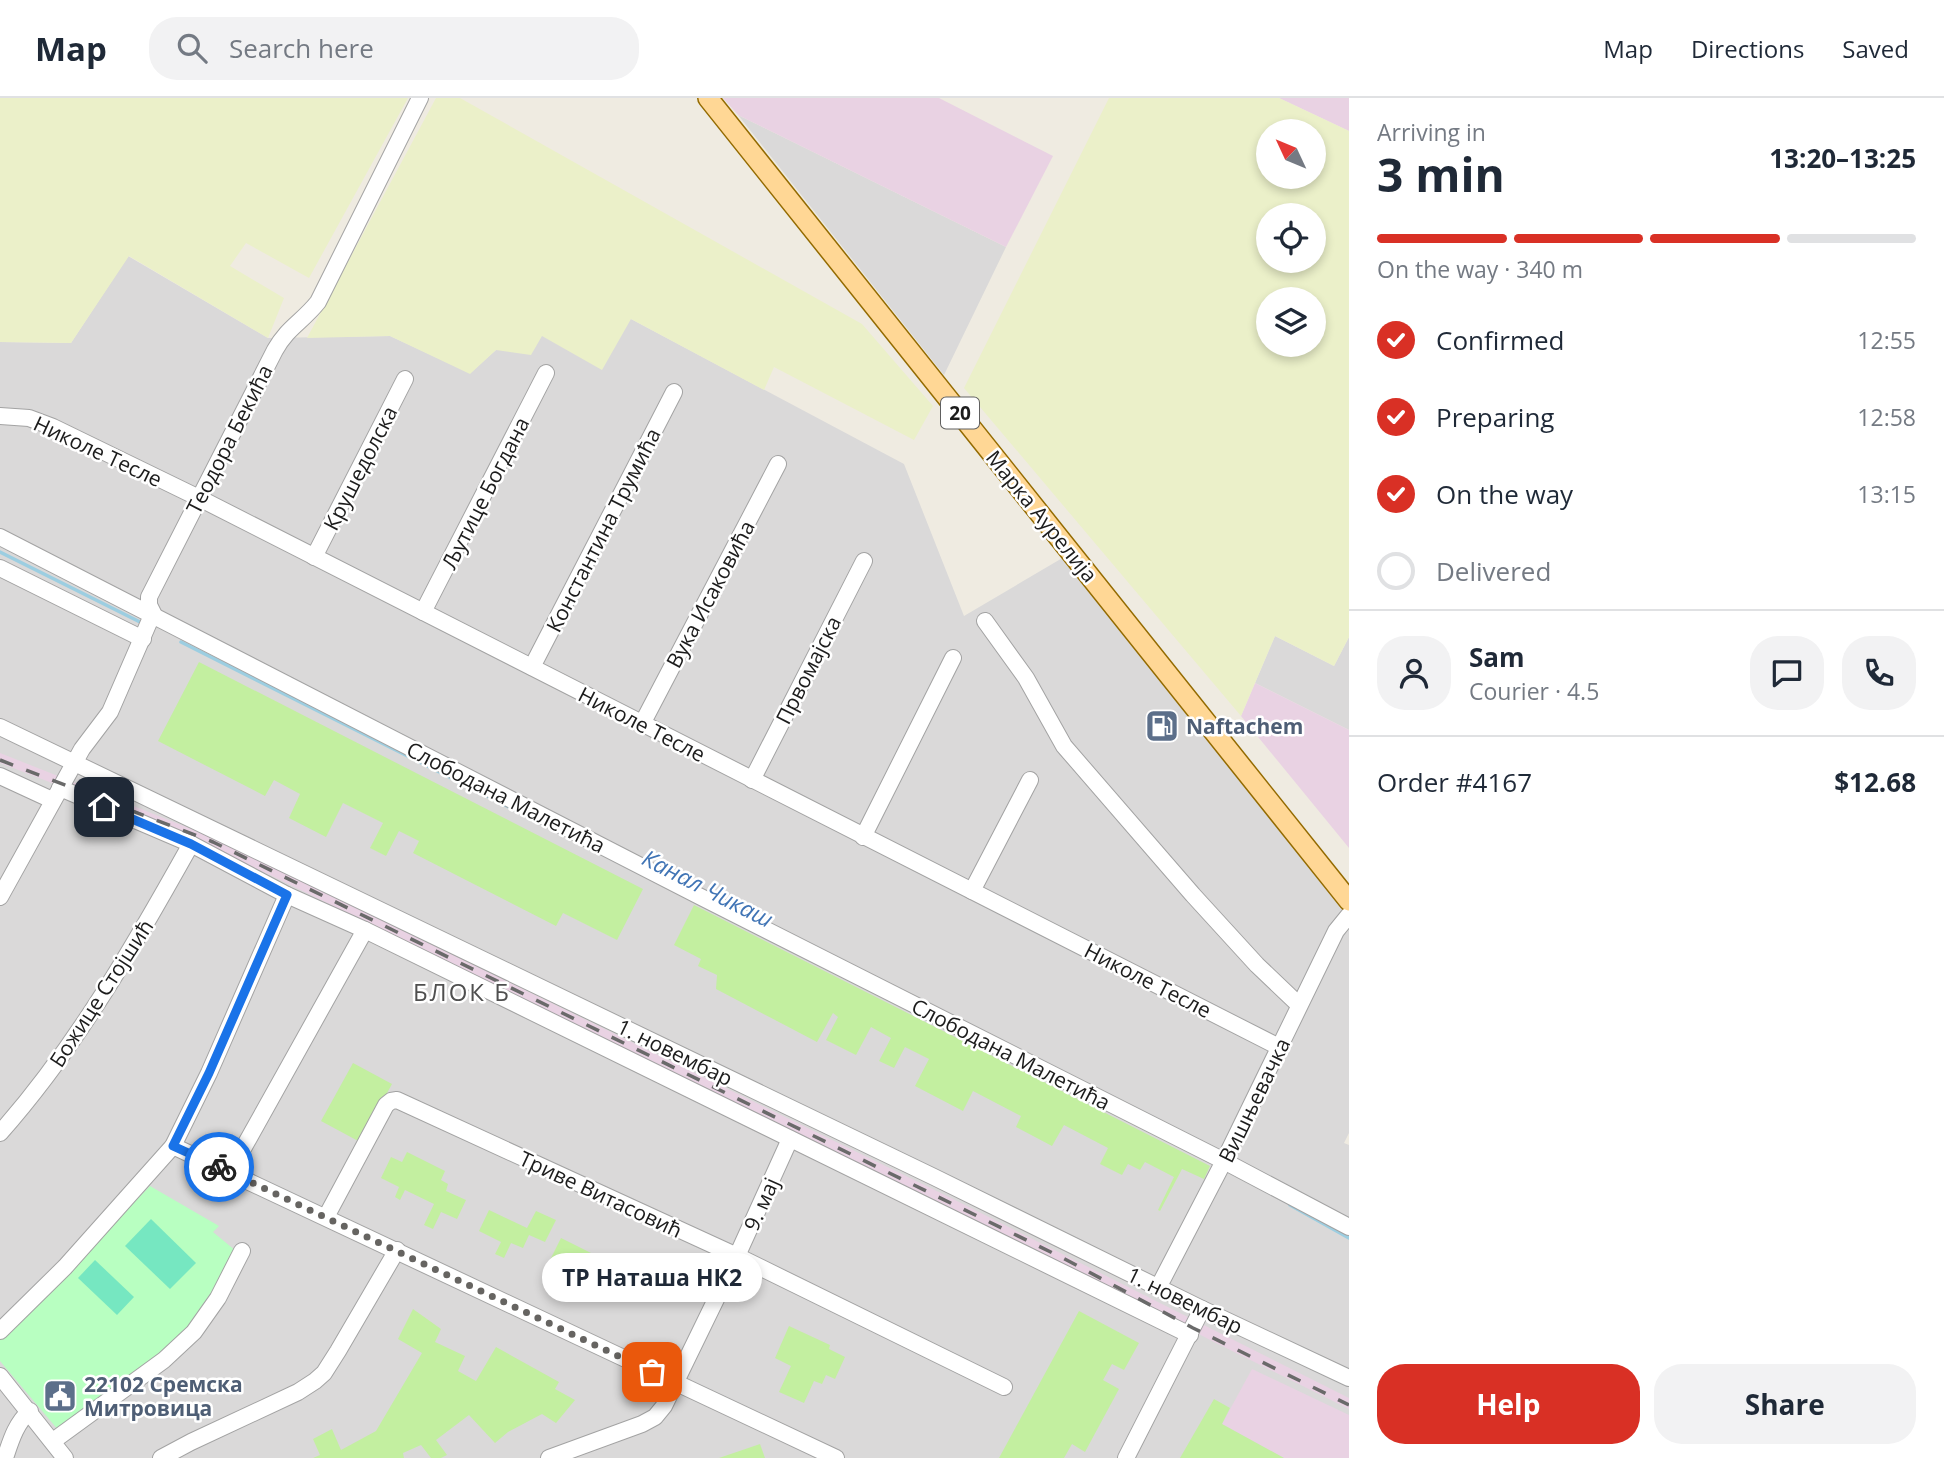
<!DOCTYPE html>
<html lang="en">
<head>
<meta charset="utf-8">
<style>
	:root { --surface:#fff; --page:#f2f2f3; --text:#1f2937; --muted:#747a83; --line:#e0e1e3; --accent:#d93025 }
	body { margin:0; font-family:"Open Sans",sans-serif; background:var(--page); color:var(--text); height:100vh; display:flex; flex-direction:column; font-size:26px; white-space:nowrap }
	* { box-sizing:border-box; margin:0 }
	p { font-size:23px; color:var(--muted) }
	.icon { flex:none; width:38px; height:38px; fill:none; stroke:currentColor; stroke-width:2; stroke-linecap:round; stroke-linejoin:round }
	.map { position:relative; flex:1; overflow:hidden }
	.panel { display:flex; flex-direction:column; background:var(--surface); width:595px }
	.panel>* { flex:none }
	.needle { width:46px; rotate:314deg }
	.fabs { position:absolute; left:1256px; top:21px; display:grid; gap:14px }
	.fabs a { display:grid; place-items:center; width:70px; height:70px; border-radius:50%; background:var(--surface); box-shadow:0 4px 10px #0003; font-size:35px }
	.pin { position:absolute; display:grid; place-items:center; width:60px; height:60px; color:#fff; margin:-30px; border-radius:14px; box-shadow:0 4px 10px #0006 }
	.courier { position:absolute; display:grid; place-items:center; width:70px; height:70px; margin:-35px; border:5px solid #1a73e8; border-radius:50%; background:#fff; color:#222; box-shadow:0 2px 9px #0007 }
	.bubble { position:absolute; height:49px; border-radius:24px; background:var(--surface); box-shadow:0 4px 10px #0003; font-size:23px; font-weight:700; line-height:49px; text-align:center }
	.summary em { font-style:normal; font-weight:700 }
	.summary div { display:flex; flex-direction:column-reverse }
	.summary { display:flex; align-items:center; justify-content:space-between; height:119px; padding:0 28px }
	h1 { font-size:46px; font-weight:700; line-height:52px }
	.bar { display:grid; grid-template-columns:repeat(4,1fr); gap:10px 7px; align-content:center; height:84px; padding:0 28px }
	.bar i { height:9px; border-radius:5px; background:var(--line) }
	.bar .selected { background:var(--accent) }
	.bar p { grid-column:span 4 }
	.line { display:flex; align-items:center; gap:18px; padding:0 28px; border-top:2px solid var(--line) }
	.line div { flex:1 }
	.round { display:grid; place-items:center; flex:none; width:74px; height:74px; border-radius:28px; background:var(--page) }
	ol { padding:0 28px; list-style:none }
	li { display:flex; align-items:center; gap:21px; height:77px }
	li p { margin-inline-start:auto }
	li .icon { padding:7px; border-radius:50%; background:var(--accent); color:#fff; stroke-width:4 }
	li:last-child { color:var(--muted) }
	li i { width:38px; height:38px; border:4px solid var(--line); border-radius:50% }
	.cta { display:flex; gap:14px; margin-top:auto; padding:14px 28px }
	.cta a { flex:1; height:80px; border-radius:28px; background:var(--accent); color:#fff; font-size:28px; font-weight:700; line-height:80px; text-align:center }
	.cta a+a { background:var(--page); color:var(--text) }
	header { display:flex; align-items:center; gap:42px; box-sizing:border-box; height:98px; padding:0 35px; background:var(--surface); border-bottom:2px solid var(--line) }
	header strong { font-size:33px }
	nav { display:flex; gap:38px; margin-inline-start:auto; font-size:24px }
	.search { width:490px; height:63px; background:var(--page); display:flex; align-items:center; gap:18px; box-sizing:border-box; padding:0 24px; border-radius:28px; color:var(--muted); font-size:26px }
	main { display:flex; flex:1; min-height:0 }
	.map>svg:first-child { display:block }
	.residential { fill:#dad9d9 }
	.industrial { fill:#e9d2e3 }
	.farmland { fill:#ebf0c9; fill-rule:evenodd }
	.grass { fill:#c3efa0 }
	.park { fill:#b8ffc1 }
	.pitch { fill:#76e7c1 }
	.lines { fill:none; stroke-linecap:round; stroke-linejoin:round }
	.stream { stroke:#9ccee1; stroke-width:3.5 }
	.minor-casing { stroke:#a3a3a3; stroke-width:18 }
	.major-casing { stroke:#946b00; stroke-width:22 }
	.minor { stroke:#fff; stroke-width:16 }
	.major { stroke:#ffd795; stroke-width:19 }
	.rail { stroke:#6a6a6a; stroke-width:3.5; stroke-dasharray:14 14; stroke-linecap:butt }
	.done { stroke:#666461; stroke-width:7; stroke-dasharray:0 12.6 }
	.route { stroke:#1a73e8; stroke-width:9 }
	.labels { text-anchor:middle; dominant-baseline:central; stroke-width:5; stroke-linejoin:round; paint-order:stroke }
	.shield { fill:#fff; stroke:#606060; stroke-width:2 }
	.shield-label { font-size:19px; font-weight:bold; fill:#1c1c1c }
	.street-label { font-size:21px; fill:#1c1c1c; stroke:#fff }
	.service-label { font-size:21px; font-weight:bold; fill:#4e5e75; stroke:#fff; text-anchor:start }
	.water-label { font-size:23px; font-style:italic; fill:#4074b5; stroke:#fff }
	.quarter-label { font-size:24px; letter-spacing:2px; fill:#4f4f4f; stroke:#fff }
</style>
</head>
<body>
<header>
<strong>Map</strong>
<div class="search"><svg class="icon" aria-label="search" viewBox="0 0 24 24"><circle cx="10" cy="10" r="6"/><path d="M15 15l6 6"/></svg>Search here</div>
<nav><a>Map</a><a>Directions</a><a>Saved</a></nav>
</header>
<main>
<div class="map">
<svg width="1349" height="1360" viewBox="0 0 1349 1360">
	<rect width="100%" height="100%" fill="#efebe1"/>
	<g class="residential">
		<path d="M738 17 1006 149 944 277Z"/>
		<path d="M128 158 268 240 390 238 470 275 496 252 542 237 631 221 904 366 964 518 1076 452 1349 799V1035L1344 1045 1349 1047V1360H0V244L71 245Z"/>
		<path d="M1275 538 1334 568 1349 539V632L1255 585Z"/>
	</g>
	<g class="industrial">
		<path d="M723 0H939L1053 58 1006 149 738 17Z"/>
		<path d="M1279 0H1349V33Z"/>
		<path d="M1255 585 1349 632V750L1241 618Z"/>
		<path d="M0 655 209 738 951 1100 1349 1300V1311L1214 1244 1053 1160 272 778 172 731 0 665Z"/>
		<path d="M1252 1271 1349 1317V1360H1284L1222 1326Z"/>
	</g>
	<g class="farmland">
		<path d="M0 0H408L309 180 246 145 230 168 284 200 268 240 129 158 71 245 0 244Z"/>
		<path d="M436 0H460L862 226 933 308 914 342 774 269 764 292 631 221 602 272 542 238 531 257 496 252 470 276 390 238 307 240Z"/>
		<path d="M1109 0H1279L1349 33V539L1334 568 1275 538 1241 618 964 290ZM1314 33V79H1269V33ZM1314 117V163H1269V117ZM1314 201V247H1269V201Z"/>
	</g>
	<g class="grass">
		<path d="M199 564 643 791 617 842 563 815 556 828 413 755 419 743 399 733 386 758 370 750 383 725 343 705 326 739 289 720 300 696 274 682 265 698 158 643Z"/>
		<path d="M694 807 1210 1068 1204 1081 1182 1071 1160 1113 1158 1112 1174 1079 1145 1064 1140 1072 1128 1066 1122 1077 1100 1066 1108 1050 1064 1027 1052 1048 1016 1029 1021 1018 973 993 963 1013 915 988 929 961 905 949 894 970 879 963 891 940 871 929 856 957 826 942 838 919 833 915 817 944 716 891 717 877 698 868 701 861 674 847Z"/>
		<path d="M353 965 392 986 360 1044 321 1023Z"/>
		<path d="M407 1054 445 1073 441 1082 448 1086 446 1093 466 1102 457 1121 441 1114 433 1131 424 1127 434 1106 405 1092 400 1102 395 1099 399 1089 381 1080 391 1059 402 1064Z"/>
		<path d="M489 1112 527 1130 536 1113 556 1122 545 1144 529 1137 523 1150 511 1145 504 1160 495 1156 501 1144 479 1133Z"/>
		<path d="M561 1140 597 1158 584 1184 548 1166Z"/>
		<path d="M413 1211 441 1231 435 1244 465 1258 458 1273 476 1283 496 1249 559 1284 555 1291 575 1302 556 1325 542 1316 508 1334 495 1345 469 1317 436 1342 447 1357 441 1360H431L421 1347 403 1355 404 1360H313L320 1357 313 1341 332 1331 341 1352 376 1333 422 1255 398 1241Z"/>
		<path d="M1079 1213 1139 1245 1124 1272 1112 1266 1103 1282 1119 1291 1085 1354 1072 1346 1064 1360H999Z"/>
		<path d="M789 1228 830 1247 829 1251 845 1259 835 1281 826 1277 822 1286 814 1283 804 1305 779 1294 791 1268 775 1260Z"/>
		<path d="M1214 1301 1230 1310 1222 1326 1284 1360H1180Z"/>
		<path d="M760 1346 765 1360H719Z"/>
	</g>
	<path class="park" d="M150 1088 219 1128 213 1134 236 1153 214 1197 187 1235 59 1333 0 1263V1242Z"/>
	<g class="pitch">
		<path d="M151 1121 196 1165 170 1191 125 1148Z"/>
		<path d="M95 1162 134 1199 117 1217 78 1180Z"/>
	</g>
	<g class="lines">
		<g class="stream">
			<path d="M0 454 142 525"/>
			<path d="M181 544 539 724"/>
			<path d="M1290 1107 1349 1140"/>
		</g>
		<defs>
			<g id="minor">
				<path d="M0 318 29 320 53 329 199 400 1279 949"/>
				<path d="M0 439 699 798 1224 1063 1349 1129"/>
				<path d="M314 459 405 281"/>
				<path d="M0 470 143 541"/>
				<path d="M423 514 546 275"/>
				<path d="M985 523 1026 580 1064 648 1193 797 1257 867 1299 907"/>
				<path d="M532 569 674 294"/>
				<path d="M642 626 778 366"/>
				<path d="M0 629 934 1079 1202 1211 1349 1280"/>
				<path d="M0 678 52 702"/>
				<path d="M752 682 864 463"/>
				<path d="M60 690 191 746 287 797 365 832 1190 1237"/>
				<path d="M863 739 953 560"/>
				<path d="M972 793 1030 682"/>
				<path d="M0 799 82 651 110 614 153 515 149 507V499L275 252C288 229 302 224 318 204L420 0"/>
				<path d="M0 1035C77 948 134 848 191 746"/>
				<path d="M173 1048 836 1360"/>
				<path d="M230 1074 365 832"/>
				<path d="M326 1119 386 1007 391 1003 397 1002 737 1158 1004 1289"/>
				<path d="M1159 1188 1224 1063 1336 833 1349 817"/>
				<path d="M0 1233 65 1169 173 1048 209 975 287 797"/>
				<path d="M0 1278 65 1360"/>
				<path d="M53 1343 164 1262 194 1234 218 1200 242 1153"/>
				<path d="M5 1360C11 1342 16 1325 30 1313"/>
				<path d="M161 1360 191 1344 298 1294 315 1283 324 1275 338 1253 397 1152"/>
				<path d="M549 1360 642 1326 655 1319 664 1308 737 1158 790 1041"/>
				<path d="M1126 1360 1202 1211"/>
			</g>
			<path id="major" d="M708 0 1349 803"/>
		</defs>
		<use href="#minor" class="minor-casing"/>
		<use href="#major" class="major-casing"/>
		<use href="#minor" class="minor"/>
		<use href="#major" class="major"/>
		<path class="rail" d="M0 662 213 744 1063 1160 1193 1230 1349 1307"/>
	</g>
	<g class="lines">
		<path class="done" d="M219 1069 652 1274"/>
		<path class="route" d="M104 709 191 746 287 797 209 975 173 1048 219 1069"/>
	</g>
	<defs>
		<symbol id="fuel-square" viewBox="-11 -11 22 22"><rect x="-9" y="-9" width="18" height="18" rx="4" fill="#5c6f8a" stroke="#fff"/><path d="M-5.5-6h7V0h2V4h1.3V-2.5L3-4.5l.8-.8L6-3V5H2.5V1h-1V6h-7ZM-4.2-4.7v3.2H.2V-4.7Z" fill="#fff"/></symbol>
		<symbol id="civic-square" viewBox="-11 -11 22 22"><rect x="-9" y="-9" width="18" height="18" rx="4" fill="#5c6f8a" stroke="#fff"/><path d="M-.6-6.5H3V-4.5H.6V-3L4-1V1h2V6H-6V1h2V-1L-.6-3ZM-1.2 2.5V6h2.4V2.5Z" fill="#fff"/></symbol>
	</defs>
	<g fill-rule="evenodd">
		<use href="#fuel-square" x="1143" y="609" width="38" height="38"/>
		<use href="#civic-square" x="41" y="1279" width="38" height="38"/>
	</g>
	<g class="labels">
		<rect class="shield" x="941" y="299.5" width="38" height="31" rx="5"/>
		<g class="shield-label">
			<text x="960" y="315">20</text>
		</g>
		<g class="street-label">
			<text transform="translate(229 341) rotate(-63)">Теодора Бекића</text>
			<text transform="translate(98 353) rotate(25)">Николе Тесле</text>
			<text transform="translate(360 370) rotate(-63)">Крушедолска</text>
			<text transform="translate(485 395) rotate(-63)">Љутице Богдана</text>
			<text transform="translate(1042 418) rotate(51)">Марка Аурелија</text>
			<text transform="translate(603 432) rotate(-63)">Константина Трумића</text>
			<text transform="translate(710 496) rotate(-62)">Вука Исаковића</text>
			<text transform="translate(808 572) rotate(-63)">Првомајска</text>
			<text transform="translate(642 626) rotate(27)">Николе Тесле</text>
			<text transform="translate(506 699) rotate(27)">Слободана Малетића</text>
			<text transform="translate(1148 882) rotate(27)">Николе Тесле</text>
			<text transform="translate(101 895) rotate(-57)">Божице Стојшић</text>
			<text transform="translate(675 954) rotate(26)">1. новембар</text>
			<text transform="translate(1011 956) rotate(27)">Слободана Малетића</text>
			<text transform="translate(1254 1002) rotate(-64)">Вишњевачка</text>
			<text transform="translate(601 1096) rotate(25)">Триве Витасовић</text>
			<text transform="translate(761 1106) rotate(-66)">9. мај</text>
			<text transform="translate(1185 1202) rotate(26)">1. новембар</text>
		</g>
		<g class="service-label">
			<text x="1186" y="628">Naftachem</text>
			<text x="84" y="1286">22102 Сремска<tspan x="84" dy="24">Митровица</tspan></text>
		</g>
		<g class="water-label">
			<text transform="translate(708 790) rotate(27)">Канал Чикаш</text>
		</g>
		<g class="quarter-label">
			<text x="462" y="893">БЛОК Б</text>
		</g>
	</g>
</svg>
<div class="fabs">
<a><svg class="needle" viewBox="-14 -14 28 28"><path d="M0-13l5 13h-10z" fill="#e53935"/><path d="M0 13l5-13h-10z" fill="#747a83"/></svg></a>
<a><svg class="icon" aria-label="locate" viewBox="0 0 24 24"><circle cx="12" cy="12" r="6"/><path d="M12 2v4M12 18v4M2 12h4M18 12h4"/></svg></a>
<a><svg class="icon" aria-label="layers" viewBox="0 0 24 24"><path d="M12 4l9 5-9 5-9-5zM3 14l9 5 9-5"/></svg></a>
</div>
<div class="pin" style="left:652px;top:1274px;background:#ea580c"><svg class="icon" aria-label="bag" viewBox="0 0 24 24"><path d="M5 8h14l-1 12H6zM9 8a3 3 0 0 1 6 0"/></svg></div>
<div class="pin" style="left:104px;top:709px;background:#1f2937"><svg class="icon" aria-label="home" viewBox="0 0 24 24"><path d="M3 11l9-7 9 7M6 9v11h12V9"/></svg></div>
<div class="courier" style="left:219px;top:1069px"><svg class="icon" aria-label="bike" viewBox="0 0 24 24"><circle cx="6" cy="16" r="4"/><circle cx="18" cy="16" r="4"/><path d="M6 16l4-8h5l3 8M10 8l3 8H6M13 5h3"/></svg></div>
<div class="bubble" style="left:542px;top:1155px;width:220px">ТР Наташа НК2</div>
</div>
<section class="panel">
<div class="summary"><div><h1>3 min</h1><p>Arriving in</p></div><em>13:20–13:25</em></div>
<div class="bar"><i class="selected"></i><i class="selected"></i><i class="selected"></i><i></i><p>On the way · 340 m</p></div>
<ol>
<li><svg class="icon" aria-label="check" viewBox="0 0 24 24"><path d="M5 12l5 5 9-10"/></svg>Confirmed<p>12:55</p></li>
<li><svg class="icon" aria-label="check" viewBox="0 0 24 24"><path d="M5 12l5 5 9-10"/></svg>Preparing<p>12:58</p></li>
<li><svg class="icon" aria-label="check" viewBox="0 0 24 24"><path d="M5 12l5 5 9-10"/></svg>On the way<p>13:15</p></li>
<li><i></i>Delivered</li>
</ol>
<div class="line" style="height:126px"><a class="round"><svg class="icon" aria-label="person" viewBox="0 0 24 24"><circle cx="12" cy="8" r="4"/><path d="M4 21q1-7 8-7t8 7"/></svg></a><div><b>Sam</b><p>Courier · 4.5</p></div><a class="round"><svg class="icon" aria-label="chat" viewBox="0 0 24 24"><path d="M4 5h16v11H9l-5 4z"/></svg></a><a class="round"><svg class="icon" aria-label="phone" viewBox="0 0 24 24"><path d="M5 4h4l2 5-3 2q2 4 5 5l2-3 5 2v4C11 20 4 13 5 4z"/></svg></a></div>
<div class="line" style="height:91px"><div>Order #4167</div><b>$12.68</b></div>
<div class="cta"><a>Help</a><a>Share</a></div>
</section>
</main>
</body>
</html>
